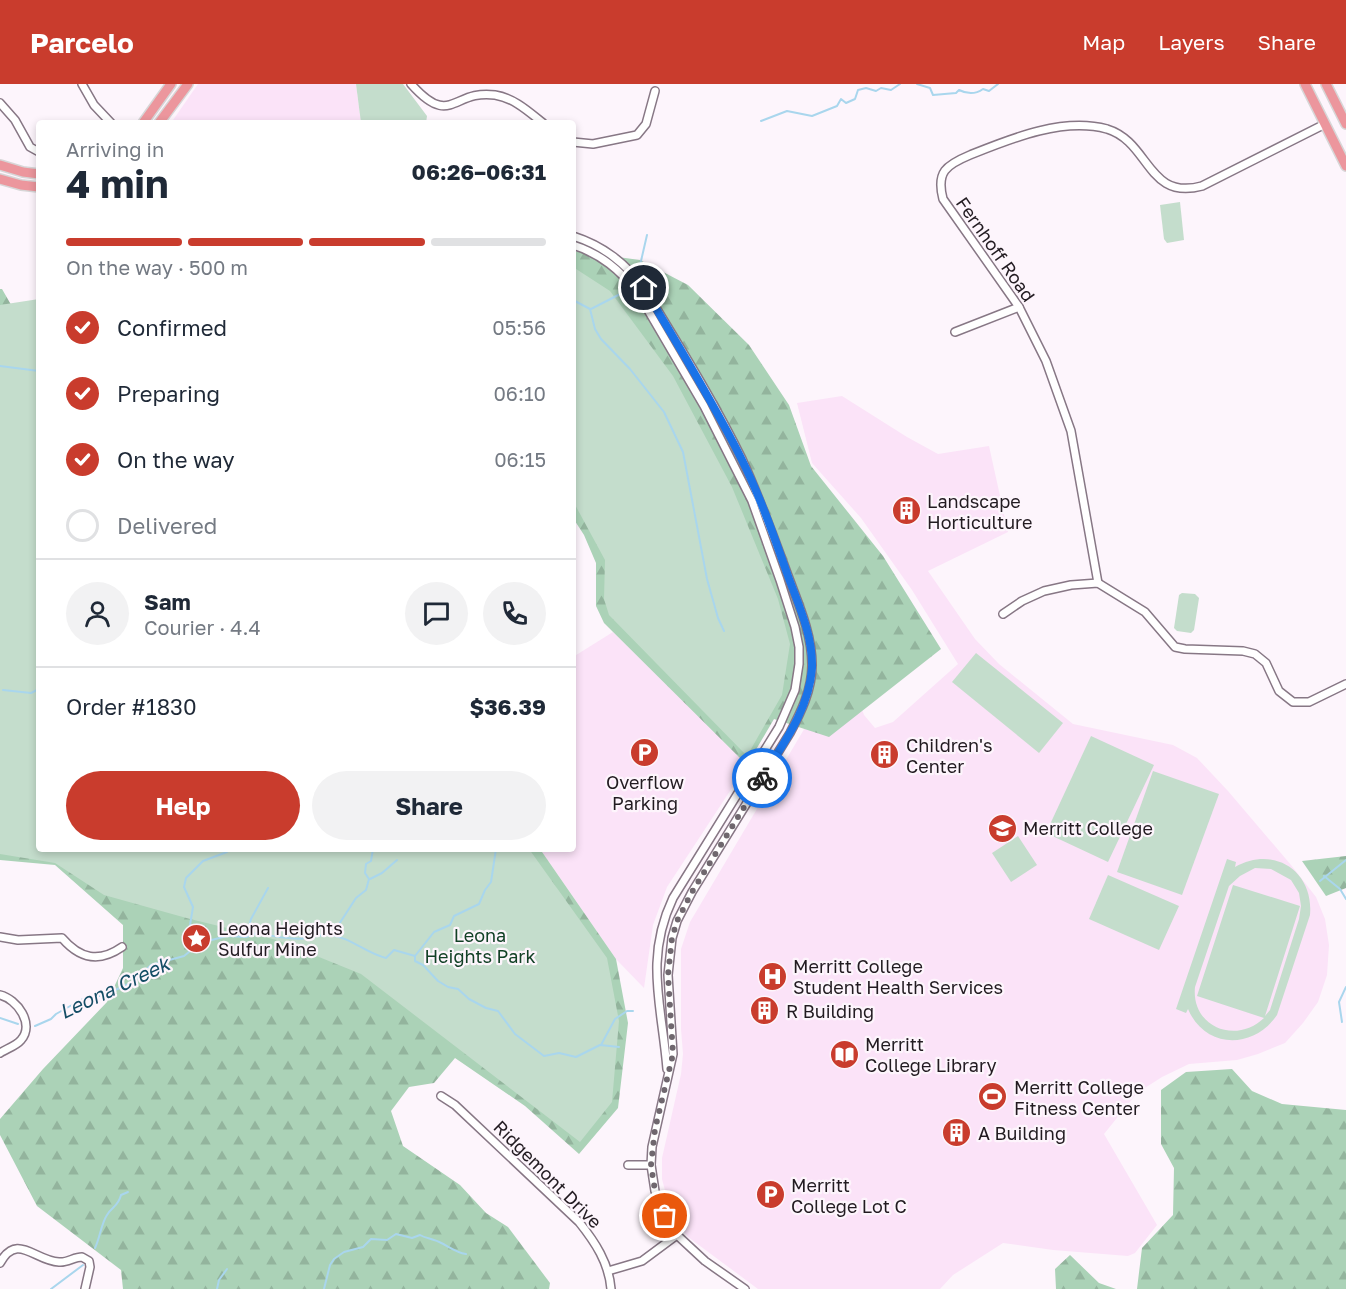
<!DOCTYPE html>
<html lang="en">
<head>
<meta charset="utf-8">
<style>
	:root { --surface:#fff; --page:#f2f2f3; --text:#1f2937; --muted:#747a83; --line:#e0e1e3; --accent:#c93c2d }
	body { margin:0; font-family:"Golos Text",sans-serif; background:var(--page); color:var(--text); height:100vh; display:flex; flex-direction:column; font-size:22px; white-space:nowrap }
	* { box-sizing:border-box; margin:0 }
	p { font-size:20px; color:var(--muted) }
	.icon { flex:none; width:33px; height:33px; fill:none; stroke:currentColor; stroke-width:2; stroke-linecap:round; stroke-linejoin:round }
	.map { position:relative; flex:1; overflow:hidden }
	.sheet { position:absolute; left:36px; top:36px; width:540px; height:732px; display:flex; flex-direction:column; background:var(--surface); border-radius:6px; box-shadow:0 3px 9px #0003 }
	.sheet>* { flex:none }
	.pin { position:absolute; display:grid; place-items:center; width:51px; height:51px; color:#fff; margin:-26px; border:3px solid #fff; border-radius:50%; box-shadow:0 2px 6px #0007 }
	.courier { position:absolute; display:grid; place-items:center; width:60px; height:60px; margin:-30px; border:4px solid #1a73e8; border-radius:50%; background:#fff; color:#222; box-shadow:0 2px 8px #0007 }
	.summary em { font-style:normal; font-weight:700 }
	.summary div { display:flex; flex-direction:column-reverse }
	.summary { display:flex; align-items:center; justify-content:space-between; height:102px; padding:0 30px }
	h1 { font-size:39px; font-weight:700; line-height:45px }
	.bar { display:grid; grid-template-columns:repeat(4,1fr); gap:9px 6px; align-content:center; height:72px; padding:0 30px }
	.bar i { height:8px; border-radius:4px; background:var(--line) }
	.bar .current { background:var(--accent) }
	.bar p { grid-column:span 4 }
	.line { display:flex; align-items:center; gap:15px; padding:0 30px; border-top:2px solid var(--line) }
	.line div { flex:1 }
	.round { display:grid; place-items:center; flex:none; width:63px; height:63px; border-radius:32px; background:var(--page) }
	ol { padding:0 30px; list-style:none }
	li { display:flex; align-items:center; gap:18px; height:66px }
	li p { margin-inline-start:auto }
	li .icon { padding:6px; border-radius:50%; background:var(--accent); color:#fff; stroke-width:4 }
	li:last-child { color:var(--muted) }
	li i { width:33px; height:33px; border:3px solid var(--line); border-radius:50% }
	.primary-button { display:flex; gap:12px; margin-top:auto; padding:12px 30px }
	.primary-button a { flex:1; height:69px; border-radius:36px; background:var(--accent); color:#fff; font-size:24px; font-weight:700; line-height:69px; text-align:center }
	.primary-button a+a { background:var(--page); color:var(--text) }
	header { display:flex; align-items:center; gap:36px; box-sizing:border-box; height:84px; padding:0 30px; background:var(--accent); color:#fff }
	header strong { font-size:28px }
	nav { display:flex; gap:33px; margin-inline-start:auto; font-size:21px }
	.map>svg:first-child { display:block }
	.built { fill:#fbe3f8 }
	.forest { fill:url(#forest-firs) }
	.park { fill:#c4ddcc; fill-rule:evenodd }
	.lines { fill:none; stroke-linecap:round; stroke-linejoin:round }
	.stream { stroke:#a9d6ed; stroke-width:2 }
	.minor-casing { stroke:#877785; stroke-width:10 }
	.major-casing { stroke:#d7d6d7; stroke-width:12 }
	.minor { stroke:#fff; stroke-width:7 }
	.major { stroke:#ec969d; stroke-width:9 }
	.done { stroke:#6f676e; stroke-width:6; stroke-dasharray:0 10.8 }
	.route { stroke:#1a73e8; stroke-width:8 }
	.labels { text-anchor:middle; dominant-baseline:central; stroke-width:4.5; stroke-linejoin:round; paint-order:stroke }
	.street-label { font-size:18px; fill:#221b21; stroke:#fdf5fc }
	.poi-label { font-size:18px; fill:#221b21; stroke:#fdf5fc; text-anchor:start }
	.park-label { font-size:18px; fill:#124126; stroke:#fdf5fc }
	.water-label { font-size:20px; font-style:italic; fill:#144d65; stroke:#fdf5fc }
</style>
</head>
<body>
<header>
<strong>Parcelo</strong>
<nav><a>Map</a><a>Layers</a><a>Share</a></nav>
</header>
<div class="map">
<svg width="1346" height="1205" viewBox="0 0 1346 1205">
	<defs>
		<pattern id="forest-firs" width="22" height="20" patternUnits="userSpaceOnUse" patternTransform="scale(1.5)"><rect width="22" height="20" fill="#abd2b7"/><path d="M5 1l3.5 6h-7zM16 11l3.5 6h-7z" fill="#93b49d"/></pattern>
	</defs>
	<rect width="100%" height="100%" fill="#fdf5fc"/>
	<g class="built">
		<path d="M198 0H356L361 39H171Z"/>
		<path d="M842 312 907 353 938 370 989 362 1008 448 928 487 975 555 999 580 1073 640 1173 661 1197 674 1228 707 1291 781 1316 813 1325 835 1329 861 1327 891 1318 918 1303 939 1285 959 1258 970 1237 976 1189 980 1162 993 1137 1009 1104 1050 1157 1141 1135 1169 1128 1172 1053 1166 1003 1159 953 1191 940 1205H758L688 1153 676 1137 668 1118 662 1095V1074L681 990 683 970 681 945V865L690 838 803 647 818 617 821 514 864 631 875 644 893 638 958 580 912 506 861 434 812 379 797 319Z"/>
		<path d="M613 548 747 681 667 803 653 841 644 904 616 875 540 765H573V573Z"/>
	</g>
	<g class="forest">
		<path d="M573 167 640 176 688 201 749 261 789 321 811 382 883 472 941 565 829 653 774 635 747 681 604 539 596 522V479L584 451 573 434Z"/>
		<path d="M0 205H2L29 252 39 765H540L616 875 628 939 618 1024 579 1070 525 1022 455 974 434 999 409 1003 391 1027 403 1062 460 1101 486 1129 508 1143 550 1199 549 1205H123L121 1186 37 1122 0 1051V1035L43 985 107 918 123 884V841L55 781 0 776Z"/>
		<path d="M1346 772V804L1326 812 1302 777Z"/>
		<path d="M1232 985 1252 1007 1282 1020 1346 1026V1205H1137L1142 1164 1173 1131 1174 1084 1161 1060V1006L1186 988Z"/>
		<path d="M1070 1171 1099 1199 1116 1205H1056L1055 1185Z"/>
	</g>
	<g class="park">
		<path d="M356 0H403L427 32 426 39H361Z"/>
		<path d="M1180 118 1184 156 1167 159 1164 155 1160 121Z"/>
		<path d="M573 183 610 207 673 292 732 403 778 515 790 560 782 611 747 672 609 531 604 515 605 476 573 417Z"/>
		<path d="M39 215V765H529L607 874 619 937 612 1018 580 1058 361 890 277 856 190 835 104 811 55 779 0 770V221Z"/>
		<path d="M1182 509 1195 510 1199 514 1194 546 1191 549 1177 547 1174 544 1179 511Z"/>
		<path d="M976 569 1063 639 1039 669 952 598Z"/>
		<path d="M1091 652 1154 681 1108 778 1046 749Z"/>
		<path d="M1153 687 1219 710 1182 811 1117 788Z"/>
		<path d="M1018 752 1037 781 1011 798 992 769Z"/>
		<path d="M1227 775 1236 778 1235 783C1274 761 1314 787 1310 831L1277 931C1253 966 1205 965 1188 925L1186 929 1176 925ZM1255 784 1271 785 1291 796 1299 809 1301 822 1299 835 1270 926 1265 932 1300 822 1233 801 1197 912 1264 934C1236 961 1191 943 1195 903L1229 802 1240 792Z"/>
		<path d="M1108 791 1179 822 1159 866 1089 835Z"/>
	</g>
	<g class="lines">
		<g class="stream">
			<path d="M917 0 930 4 933 11 956 9 959 6C967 10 976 10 983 5L989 7 998 0"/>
			<path d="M761 37 787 27 812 32 837 22 841 15 846 19 855 15 858 6 866 4 876 7 881 4 891 6 900 0"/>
			<path d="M638 190 647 151"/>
			<path d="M573 216 590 225 595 245 601 255 630 285 664 328 683 368 707 495 718 534 724 547"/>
			<path d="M591 225 628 206"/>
			<path d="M0 282 39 287"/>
			<path d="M3 606 31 609 39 605"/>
			<path d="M1324 792 1340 805 1346 815"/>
			<path d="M370 795 382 789 397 776"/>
			<path d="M1320 797 1346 776"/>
			<path d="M332 851 356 814 366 806 369 795 365 789 366 780 371 777 373 765"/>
			<path d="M246 853 251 835 268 804"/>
			<path d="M194 861 190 841 193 823 184 803 186 794 203 777 227 768 228 765"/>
			<path d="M415 872 434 848 450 841 454 832 479 820 485 806 491 798 496 765"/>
			<path d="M0 934 18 940"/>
			<path d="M1342 938 1339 918 1346 903"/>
			<path d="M35 942 51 935 56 930 88 912H102L133 898 151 881 184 872 200 859 227 852 246 853 261 848C270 853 296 856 307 854 315 853 321 850 330 851 350 853 367 870 386 874L394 866 415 872V877L423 881 438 897 448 903 458 905 469 915 486 924 498 927 515 950 544 972 559 969 576 973 600 961 619 963"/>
			<path d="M601 961 615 935 627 927H633"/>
			<path d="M95 1164C100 1154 101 1140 107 1131 112 1122 118 1123 121 1111L128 1108"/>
			<path d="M51 1205 83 1181"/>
			<path d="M217 1205 219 1196 227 1185"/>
			<path d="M324 1205 330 1181 334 1175 344 1168 363 1163 371 1155 387 1156 396 1150 412 1154 420 1151C425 1154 429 1154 434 1156 445 1159 453 1168 466 1170"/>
		</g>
		<defs>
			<g id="minor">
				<path d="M82 0 94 21 111 39"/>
				<path d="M411 0C451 45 453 5 495 11 514 14 528 27 543 39"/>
				<path d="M0 19 15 36 30 63 39 68"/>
				<path d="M573 58 593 60 637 51 646 40 655 7"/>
				<path d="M573 152C604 162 625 179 644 204 678 260 713 316 742 375 759 412 773 451 787 489 798 519 812 549 812 581 812 606 801 628 790 649L692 808 677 837 672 854 668 891 673 970 652 1063 651 1081 655 1107 665 1132 677 1151 705 1177 745 1205"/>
				<path d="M573 161C601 170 620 186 638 209L704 322 752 417 780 496 795 543 799 563V580L795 606 779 643 673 814C644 875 662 922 667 985"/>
				<path d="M955 248 1019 223"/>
				<path d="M1098 499 1071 347 1046 277 1019 223 943 115C936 88 946 81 970 71 1010 55 1062 33 1107 45 1150 58 1147 117 1202 102L1325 40"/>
				<path d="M1003 530 1022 517 1044 507 1071 501 1098 499 1145 528 1175 563 1185 565 1243 567 1255 570 1266 579 1279 607 1293 618H1309L1346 600"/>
				<path d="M0 853 18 856 62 854C80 875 99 879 122 863"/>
				<path d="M0 911C17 915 35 940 21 956 16 962 6 965 0 969"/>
				<path d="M441 1012 455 1021 579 1138C595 1158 609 1179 611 1205"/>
				<path d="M628 1081H651"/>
				<path d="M0 1179C17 1148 35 1177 59 1178 67 1179 74 1173 82 1173L89 1177 90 1183 85 1205"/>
				<path d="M608 1187 642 1177 677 1151"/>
			</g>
			<g id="major">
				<path d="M1305 0 1346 82"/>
				<path d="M1326 0 1346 40"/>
				<path d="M143 39 171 0"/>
				<path d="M159 39 188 0"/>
				<path d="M0 81 23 88 39 90"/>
				<path d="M0 95 21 101 39 103"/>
			</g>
		</defs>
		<use href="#minor" class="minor-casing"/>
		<use href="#major" class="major-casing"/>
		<use href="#minor" class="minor"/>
		<use href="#major" class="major"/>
	</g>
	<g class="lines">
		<path class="done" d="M665 1132 655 1107 651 1081 655 1045 673 970 668 891 672 854 677 837 692 808 762 694"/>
		<path class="route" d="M644 204C677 260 712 316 741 374 760 412 774 452 788 492 799 522 813 552 812 584 809 626 783 660 762 694"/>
	</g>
	<defs>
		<symbol id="building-disc" viewBox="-11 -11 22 22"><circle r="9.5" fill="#c93c2d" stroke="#fdf5fc"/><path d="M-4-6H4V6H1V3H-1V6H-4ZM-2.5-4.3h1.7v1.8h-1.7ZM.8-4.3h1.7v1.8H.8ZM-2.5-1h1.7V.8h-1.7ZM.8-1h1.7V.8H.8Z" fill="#fff"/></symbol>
		<symbol id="parking-disc" viewBox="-11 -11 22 22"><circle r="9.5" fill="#c93c2d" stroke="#fdf5fc"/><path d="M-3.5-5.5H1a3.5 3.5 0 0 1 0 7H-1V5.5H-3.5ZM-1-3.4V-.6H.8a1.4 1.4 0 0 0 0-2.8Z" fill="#fff"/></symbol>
		<symbol id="university-disc" viewBox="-11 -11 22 22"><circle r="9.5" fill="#c93c2d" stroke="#fdf5fc"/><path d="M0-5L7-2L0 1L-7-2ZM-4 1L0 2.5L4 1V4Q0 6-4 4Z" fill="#fff"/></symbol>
		<symbol id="sight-disc" viewBox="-11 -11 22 22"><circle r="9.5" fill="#c93c2d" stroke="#fdf5fc"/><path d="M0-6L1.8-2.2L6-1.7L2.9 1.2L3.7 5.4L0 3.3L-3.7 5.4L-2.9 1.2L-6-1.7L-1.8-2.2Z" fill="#fff"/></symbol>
		<symbol id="hospital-disc" viewBox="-11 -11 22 22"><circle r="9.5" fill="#c93c2d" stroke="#fdf5fc"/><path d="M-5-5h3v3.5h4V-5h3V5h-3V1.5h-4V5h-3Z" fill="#fff"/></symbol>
		<symbol id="library-disc" viewBox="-11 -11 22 22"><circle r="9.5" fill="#c93c2d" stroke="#fdf5fc"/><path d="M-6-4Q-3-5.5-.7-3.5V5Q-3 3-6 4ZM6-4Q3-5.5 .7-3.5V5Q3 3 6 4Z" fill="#fff"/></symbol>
		<symbol id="stadium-disc" viewBox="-11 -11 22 22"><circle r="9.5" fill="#c93c2d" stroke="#fdf5fc"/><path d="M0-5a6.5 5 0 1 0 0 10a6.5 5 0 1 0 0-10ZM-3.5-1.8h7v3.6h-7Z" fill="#fff"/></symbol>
	</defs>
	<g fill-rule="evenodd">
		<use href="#building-disc" x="890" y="410" width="33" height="33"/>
		<use href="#parking-disc" x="628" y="652" width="33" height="33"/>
		<use href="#building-disc" x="868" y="654" width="33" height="33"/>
		<use href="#university-disc" x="986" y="728" width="33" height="33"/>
		<use href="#sight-disc" x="180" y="838" width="33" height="33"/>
		<use href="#hospital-disc" x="756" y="876" width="33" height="33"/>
		<use href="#building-disc" x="748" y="910" width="33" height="33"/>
		<use href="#library-disc" x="828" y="954" width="33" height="33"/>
		<use href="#stadium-disc" x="976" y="996" width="33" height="33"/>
		<use href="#building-disc" x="940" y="1032" width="33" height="33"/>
		<use href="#parking-disc" x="754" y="1094" width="33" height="33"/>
	</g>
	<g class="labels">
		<g class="street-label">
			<text transform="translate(996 165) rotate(55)">Fernhoff Road</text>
			<text transform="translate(548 1090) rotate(45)">Ridgemont Drive</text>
		</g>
		<g class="poi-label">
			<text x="927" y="417">Landscape<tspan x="927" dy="21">Horticulture</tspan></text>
			<text x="906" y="661">Children's<tspan x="906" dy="21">Center</tspan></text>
			<text x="645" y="698" text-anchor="middle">Overflow<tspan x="645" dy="21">Parking</tspan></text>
			<text x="1023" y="744">Merritt College</text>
			<text x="218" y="844">Leona Heights<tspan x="218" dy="21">Sulfur Mine</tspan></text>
			<text x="793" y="882">Merritt College<tspan x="793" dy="21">Student Health Services</tspan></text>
			<text x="786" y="927">R Building</text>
			<text x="865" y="960">Merritt<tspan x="865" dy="21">College Library</tspan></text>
			<text x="1014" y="1003">Merritt College<tspan x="1014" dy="21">Fitness Center</tspan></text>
			<text x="978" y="1049">A Building</text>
			<text x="791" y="1101">Merritt<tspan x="791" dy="21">College Lot C</tspan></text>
		</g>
		<g class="park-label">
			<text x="480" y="851">Leona<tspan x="480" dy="21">Heights Park</tspan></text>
		</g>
		<g class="water-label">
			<text transform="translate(114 903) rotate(-25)">Leona Creek</text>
		</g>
	</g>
</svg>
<div class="pin" style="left:665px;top:1132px;background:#ea580c"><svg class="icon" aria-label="bag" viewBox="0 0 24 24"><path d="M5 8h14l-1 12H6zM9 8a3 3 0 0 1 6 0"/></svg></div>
<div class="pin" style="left:644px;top:204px;background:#1f2937"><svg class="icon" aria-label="home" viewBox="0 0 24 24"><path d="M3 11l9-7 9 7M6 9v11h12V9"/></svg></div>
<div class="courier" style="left:762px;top:694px"><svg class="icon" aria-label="bike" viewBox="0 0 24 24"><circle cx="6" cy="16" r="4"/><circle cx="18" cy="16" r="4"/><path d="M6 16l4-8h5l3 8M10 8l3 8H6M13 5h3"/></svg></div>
<section class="sheet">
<div class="summary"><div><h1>4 min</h1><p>Arriving in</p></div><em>06:26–06:31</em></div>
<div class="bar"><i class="current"></i><i class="current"></i><i class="current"></i><i></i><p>On the way · 500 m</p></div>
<ol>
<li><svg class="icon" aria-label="check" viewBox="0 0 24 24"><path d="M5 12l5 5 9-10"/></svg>Confirmed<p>05:56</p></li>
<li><svg class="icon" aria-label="check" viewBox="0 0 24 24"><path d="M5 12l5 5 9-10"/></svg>Preparing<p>06:10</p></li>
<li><svg class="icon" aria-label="check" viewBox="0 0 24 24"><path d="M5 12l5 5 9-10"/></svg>On the way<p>06:15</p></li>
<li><i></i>Delivered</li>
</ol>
<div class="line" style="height:108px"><a class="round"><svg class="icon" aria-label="person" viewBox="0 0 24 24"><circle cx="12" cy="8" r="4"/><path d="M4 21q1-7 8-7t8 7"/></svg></a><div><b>Sam</b><p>Courier · 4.4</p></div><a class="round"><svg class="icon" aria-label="chat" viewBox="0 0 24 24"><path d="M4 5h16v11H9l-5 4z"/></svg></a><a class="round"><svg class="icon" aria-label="phone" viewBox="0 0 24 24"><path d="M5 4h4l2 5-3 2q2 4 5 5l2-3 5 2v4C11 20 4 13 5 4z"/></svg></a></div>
<div class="line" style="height:78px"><div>Order #1830</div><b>$36.39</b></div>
<div class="primary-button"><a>Help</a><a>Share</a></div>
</section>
</div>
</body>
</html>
